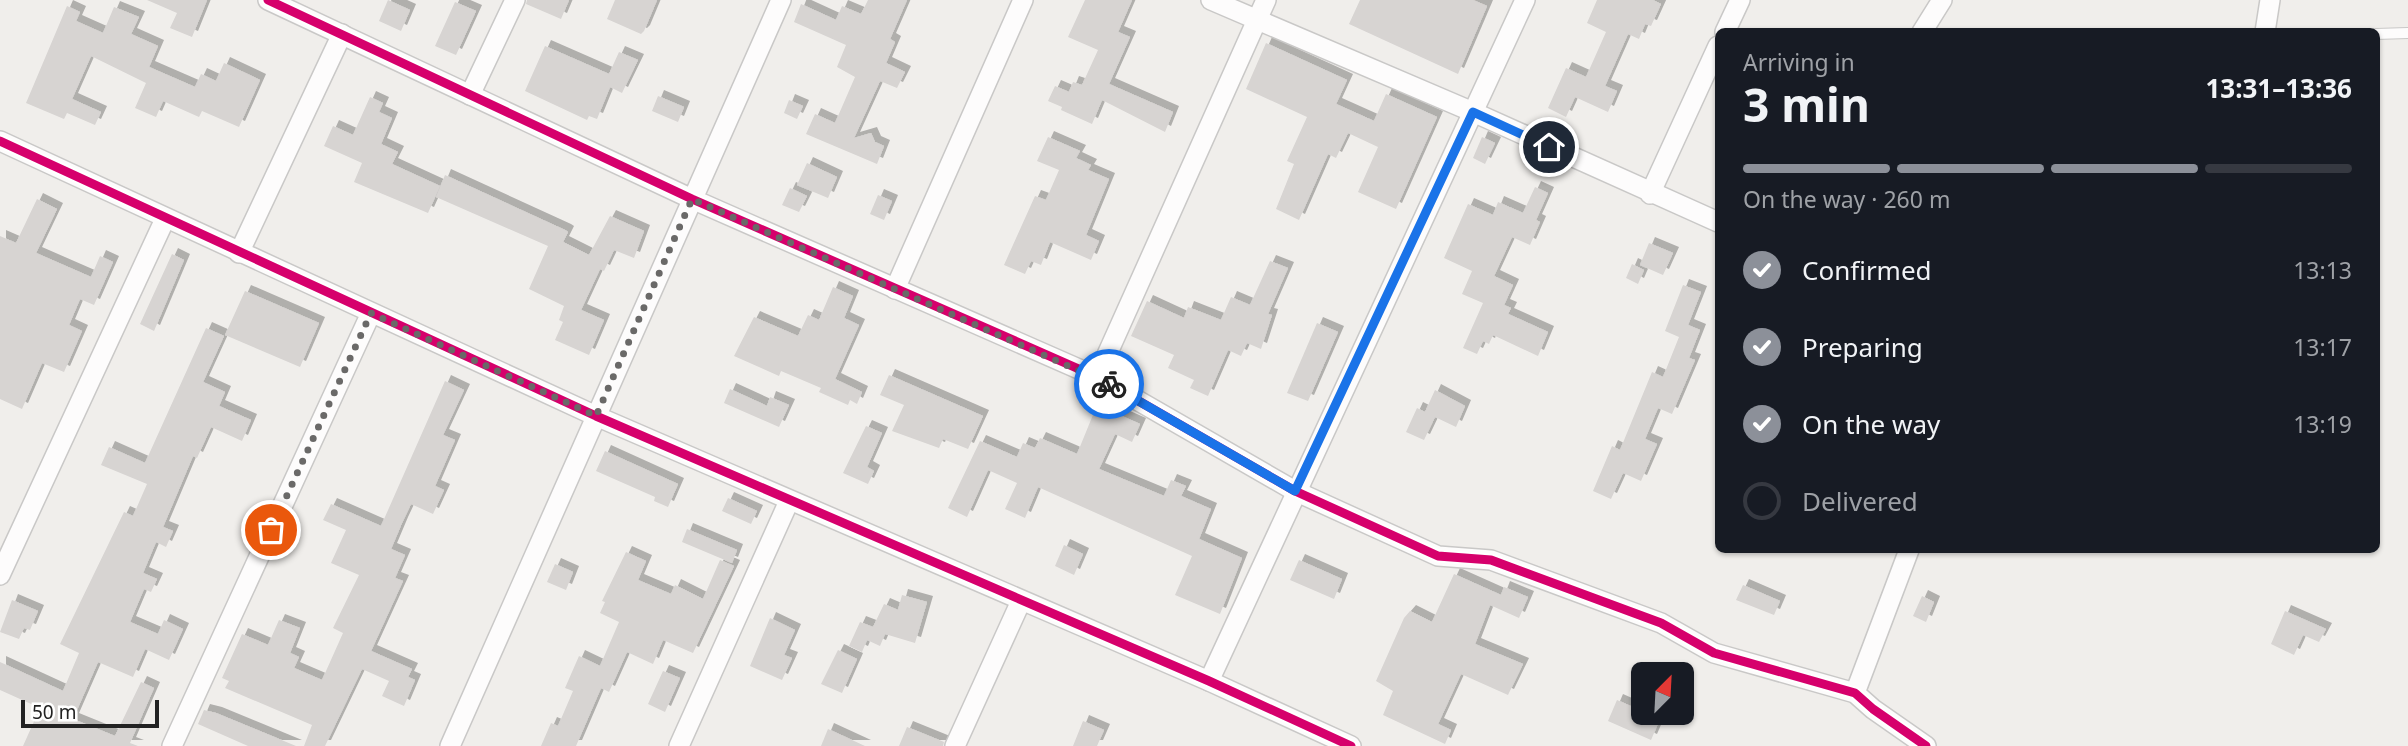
<!DOCTYPE html>
<html lang="en">
<head>
<meta charset="utf-8">
<style>
	:root { --surface:#171b24; --page:#20242c; --text:#f1f3f6; --muted:#9ea1a6; --line:#363941; --accent:#8c9099 }
	body { margin:0; font-family:"Noto Sans",sans-serif; background:var(--page); color:var(--text); height:100vh; display:flex; flex-direction:column; font-size:26px; white-space:nowrap }
	* { box-sizing:border-box; margin:0 }
	p { font-size:23px; color:var(--muted) }
	.icon { flex:none; width:38px; height:38px; fill:none; stroke:currentColor; stroke-width:2; stroke-linecap:round; stroke-linejoin:round }
	.map { position:relative; flex:1; overflow:hidden }
	.details { position:absolute; left:1715px; top:28px; width:665px; height:525px; display:flex; flex-direction:column; background:var(--surface); border-radius:10px; box-shadow:0 2px 5px #0004 }
	.details>* { flex:none }
	.needle { width:46px; rotate:24deg }
	.fabs { position:absolute; left:1631px; top:662px; display:grid; gap:14px }
	.fabs a { display:grid; place-items:center; width:63px; height:63px; border-radius:10px; background:var(--surface); box-shadow:0 2px 5px #0004; font-size:35px }
	.scale { position:absolute; left:21px; bottom:18px; width:138px; box-sizing:border-box; padding-left:7px; border:4px solid #222; border-top:0; font-size:19px; line-height:24px; white-space:nowrap; color:#222; -webkit-text-stroke:5px #fff; paint-order:stroke }
	.pin { position:absolute; display:grid; place-items:center; width:60px; height:60px; color:#fff; margin:-30px; border:4px solid #fff; border-radius:50%; box-shadow:0 2px 7px #0007 }
	.courier { position:absolute; display:grid; place-items:center; width:70px; height:70px; margin:-35px; border:5px solid #1a73e8; border-radius:50%; background:#fff; color:#222; box-shadow:0 2px 9px #0007 }
	.head em { font-style:normal; font-weight:700 }
	.head div { display:flex; flex-direction:column-reverse }
	.head { display:flex; align-items:center; justify-content:space-between; height:119px; padding:0 28px }
	h1 { font-size:46px; font-weight:700; line-height:52px }
	.bar { display:grid; grid-template-columns:repeat(4,1fr); gap:10px 7px; align-content:center; height:84px; padding:0 28px }
	.bar i { height:9px; border-radius:5px; background:var(--line) }
	.bar .on { background:var(--accent) }
	.bar p { grid-column:span 4 }
	ol { padding:0 28px; list-style:none }
	li { display:flex; align-items:center; gap:21px; height:77px }
	li p { margin-inline-start:auto }
	li .icon { padding:7px; border-radius:50%; background:var(--accent); color:#fff; stroke-width:4 }
	li:last-child { color:var(--muted) }
	li i { width:38px; height:38px; border:4px solid var(--line); border-radius:50% }
	.map>svg:first-child { display:block }
	.building { fill:#d7d4d2; filter:url(#shadow) }
	.lines { fill:none; stroke-linecap:round; stroke-linejoin:round }
	.lane-casing { stroke:#c9c8c7; stroke-width:12 }
	.street-casing { stroke:#c9c8c7; stroke-width:22 }
	.lane { stroke:#fdfcfc; stroke-width:10 }
	.street { stroke:#fdfcfc; stroke-width:19 }
	.cycleway-casing { stroke:#fff; stroke-width:13 }
	.cycleway { stroke:#d6006c; stroke-width:9 }
	.done { stroke:#6a6968; stroke-width:7; stroke-dasharray:0 12.6 }
	.route { stroke:#1a73e8; stroke-width:9 }
</style>
</head>
<body>
<div class="map">
<svg width="2408" height="746" viewBox="0 0 2408 746">
	<defs>
		<filter id="shadow"><feDropShadow dx="6" dy="-6" stdDeviation="0" flood-color="#0004"/></filter>
	</defs>
	<rect width="100%" height="100%" fill="#f0eeeb"/>
	<g class="building">
		<path d="M147 0H207L192 37 170 28 177 13Z"/>
		<path d="M388 0 410 10 401 31 379 21Z"/>
		<path d="M527 0H569L561 19 526 4Z"/>
		<path d="M615 0H657L644 31 641 34 607 19Z"/>
		<path d="M868 0H907L890 39 895 42 886 63 905 72 897 88 880 81 854 138 871 133 875 142 884 146 877 164 806 134 815 114 835 123 855 77 837 67 846 45 794 22 801 4 836 20 842 6 861 14Z"/>
		<path d="M1085 0H1132L1118 32 1130 37 1109 84 1173 112 1165 132 1102 100 1092 124 1061 110 1062 107 1048 101 1055 86 1069 92 1073 82 1082 85 1098 50 1068 37Z"/>
		<path d="M1360 0H1473L1487 6 1458 74 1349 24Z"/>
		<path d="M1597 0H1653L1661 4 1651 26 1645 24 1639 39 1628 34 1605 86 1617 91 1608 112 1575 97 1566 117 1548 108 1566 68 1586 77 1606 32 1587 23Z"/>
		<path d="M455 2 476 11 456 55 435 46Z"/>
		<path d="M67 6 80 12 76 21 103 33 114 7 139 17 131 34 158 46 149 67 195 87 201 74 216 81 224 63 260 80 239 127 202 111 199 117 163 101 156 117 135 108 146 83 91 56 72 99 101 112 95 125 67 113 64 119 26 103Z"/>
		<path d="M1266 43 1347 80 1336 104 1374 121 1386 94 1437 117 1396 209 1358 192 1378 147 1348 133 1336 158 1328 154 1299 220 1276 209 1294 164 1287 161 1307 117 1246 89Z"/>
		<path d="M545 46 609 74 619 52 638 60 622 93 610 87 597 119 589 116 587 120 525 91Z"/>
		<path d="M658 96 684 107 678 122 652 111Z"/>
		<path d="M370 97 383 103 379 112 392 118 381 144 398 152 392 164 440 186 428 213 354 182 362 163 324 146 333 126 353 135Z"/>
		<path d="M789 100 803 106 797 119 784 113Z"/>
		<path d="M1048 137 1080 151 1076 158 1091 165 1088 170 1109 179 1086 235 1099 241 1091 260 1050 242 1041 265 1031 261 1025 274 1004 265 1035 196 1046 200 1059 170 1037 161Z"/>
		<path d="M1482 137 1495 143 1485 164 1473 158Z"/>
		<path d="M807 163 837 177 828 198 797 185Z"/>
		<path d="M445 175 565 230 568 232 563 242 589 255 610 216 644 231 634 258 614 250 604 271 600 269 581 310 604 320 589 355 555 340 563 322 559 320 564 306 529 289 548 246 436 197Z"/>
		<path d="M1535 187 1548 193 1536 220 1540 222 1530 245 1512 237 1494 276 1513 285 1504 305 1511 308 1508 314 1548 332 1538 356 1493 335 1489 344 1483 341 1477 354 1463 348 1483 303 1462 294 1472 271 1444 258 1468 204 1493 215 1498 202 1523 213Z"/>
		<path d="M790 188 807 196 799 212 782 205Z"/>
		<path d="M878 195 892 201 884 220 870 214Z"/>
		<path d="M37 199 57 209 36 253 91 277 100 256 113 262 94 305 80 299 69 325 82 331 64 372 42 363 22 409 0 399V236L16 243Z"/>
		<path d="M1649 243 1673 253 1663 275 1640 265Z"/>
		<path d="M172 254 184 260 154 331 140 324Z"/>
		<path d="M1270 261 1288 268 1268 314 1272 315 1261 349 1247 343 1241 356 1228 350 1208 396 1190 388 1194 380 1168 368 1174 355 1131 336 1147 301 1184 318 1188 307 1221 320 1231 297 1250 305Z"/>
		<path d="M1632 264 1644 270 1638 284 1626 278Z"/>
		<path d="M1683 285 1701 292 1688 325 1700 330 1689 358 1695 360 1672 414 1658 408 1645 439 1657 444 1641 481 1623 473 1611 499 1593 491 1612 446 1620 450 1652 372 1663 377 1679 337 1665 331Z"/>
		<path d="M833 287 853 296 844 318 859 325 835 379 862 392 857 404 850 400 848 405 819 392 821 388 781 371 779 376 734 356 754 317 798 336 808 315 819 320Z"/>
		<path d="M245 291 319 323 300 367 225 335Z"/>
		<path d="M1317 323 1338 332 1308 401 1287 393Z"/>
		<path d="M206 328 224 336 203 382 225 392 219 406 251 420 242 441 211 427 197 458 193 456 163 527 173 531 166 547 156 542 143 573 157 579 151 592 144 589 130 622 158 634 164 620 183 629 169 660 145 649 133 677 98 662 73 719 115 736 141 682 154 688 130 743 138 746H23L40 708 0 690V662L63 691 79 653 60 644 124 512 133 516 147 484 101 465 109 447 145 463Z"/>
		<path d="M889 375 983 416 968 449 943 439 939 448 892 431 904 405 880 395Z"/>
		<path d="M445 381 464 390 443 435 455 440 435 486 444 490 433 514 411 504 402 523 391 549 405 555 395 578 403 581 371 651 412 669 408 677 415 680 404 706 382 696 389 681 362 669 325 746H304L312 725 225 688 229 681 222 678 242 634 268 645 279 620 300 628 290 653 299 657 294 668 322 680 343 633 333 628 359 575 331 563 346 530 323 520 331 504 381 526Z"/>
		<path d="M730 389 767 406 770 397 789 405 779 427 724 403Z"/>
		<path d="M1435 390 1465 406 1456 427 1435 417 1424 440 1406 432 1417 408 1425 412Z"/>
		<path d="M1097 405 1140 424 1132 442 1115 434 1099 469 1164 496 1171 480 1186 486 1181 496 1211 509 1199 539 1242 558 1220 614 1175 595 1192 556 1038 487 1025 518 1005 509 1017 483 988 470 967 517 948 508 980 441 1017 457 1023 443 1035 448 1040 438 1077 454Z"/>
		<path d="M866 426 882 433 867 467 874 471 868 484 843 473Z"/>
		<path d="M605 451 678 484 668 507 654 501 655 497 596 471Z"/>
		<path d="M728 498 757 511 751 524 722 511Z"/>
		<path d="M687 529 737 550 732 563 682 542Z"/>
		<path d="M1064 545 1083 554 1074 575 1055 566Z"/>
		<path d="M626 552 646 561 638 580 671 594 675 585 703 599 720 560 734 566 693 653 663 640 653 664 627 652 609 692 601 688 576 746H541L551 723 558 726 573 691 565 688 579 656 600 666 619 622 600 613 605 602 602 601Z"/>
		<path d="M1299 560 1342 579 1334 599 1290 580Z"/>
		<path d="M555 564 573 572 566 590 547 582Z"/>
		<path d="M1454 574 1501 595 1504 587 1528 597 1519 618 1490 605 1475 644 1523 664 1508 695 1461 674 1438 724 1451 730 1445 744 1383 715 1393 691 1376 681 1404 618 1410 611 1432 622Z"/>
		<path d="M1743 585 1780 601 1774 615 1736 600Z"/>
		<path d="M902 595 927 602 915 643 885 634 880 646 867 640 862 652 849 646 860 622 873 627 884 604 898 610Z"/>
		<path d="M1922 596 1934 602 1926 622 1913 616Z"/>
		<path d="M12 600 38 611 30 630 24 628 19 639 0 632Z"/>
		<path d="M2285 611 2326 629 2319 642 2303 635 2294 655 2271 644Z"/>
		<path d="M770 618 795 630 784 655 792 658 782 680 750 666Z"/>
		<path d="M838 650 857 659 842 693 821 684Z"/>
		<path d="M663 671 680 678 665 712 648 704Z"/>
		<path d="M1617 700 1660 719 1651 740 1608 721Z"/>
		<path d="M204 710 216 713 296 746H248L198 724Z"/>
		<path d="M1083 721 1104 730 1097 746H1073Z"/>
		<path d="M907 727 944 742 943 746H899Z"/>
		<path d="M828 729 865 746H821Z"/>
	</g>
	<g class="lines">
		<defs>
			<path id="lane" d="M2376 34 2408 33"/>
			<g id="street">
				<path d="M268 0 692 199 1097 377 1295 491 1438 556 1491 560 1661 623 1714 653 1855 693 1873 709 1926 746"/>
				<path d="M1211 0 1473 112 1718 222"/>
				<path d="M1725 32 1740 0"/>
				<path d="M1922 32 1942 0"/>
				<path d="M2265 32 2270 0"/>
				<path d="M470 95 515 0"/>
				<path d="M0 141 596 416 1209 681 1351 746"/>
				<path d="M1650 194 1718 46"/>
				<path d="M239 253 342 34"/>
				<path d="M895 289 1023 0"/>
				<path d="M1097 377 1266 0"/>
				<path d="M0 575 165 219"/>
				<path d="M1209 681 1525 0"/>
				<path d="M1855 693 1909 550"/>
				<path d="M172 746 371 313"/>
				<path d="M450 746 781 0"/>
				<path d="M679 746 789 501"/>
				<path d="M955 746 1021 601"/>
			</g>
		</defs>
		<use href="#lane" class="lane-casing"/>
		<use href="#street" class="street-casing"/>
		<use href="#lane" class="lane"/>
		<use href="#street" class="street"/>
		<defs>
			<g id="cycleway">
				<path d="M268 0 692 199 1097 377 1295 491 1438 556 1491 560 1661 623 1714 653 1855 693 1873 709 1926 746"/>
				<path d="M0 141 596 416 1209 681 1351 746"/>
			</g>
		</defs>
		<use href="#cycleway" class="cycleway-casing"/>
		<use href="#cycleway" class="cycleway"/>
	</g>
	<g class="lines">
		<path class="done" d="M271 530 371 313 596 416 692 199 1109 384"/>
		<path class="route" d="M1109 384 1295 491 1473 112 1549 147"/>
	</g>
</svg>
<div class="fabs">
<a><svg class="needle" viewBox="-14 -14 28 28"><path d="M0-13l5 13h-10z" fill="#e53935"/><path d="M0 13l5-13h-10z" fill="#9ea1a6"/></svg></a>
</div>
<div class="scale">50 m</div>
<div class="pin" style="left:271px;top:530px;background:#ea580c"><svg class="icon" aria-label="bag" viewBox="0 0 24 24"><path d="M5 8h14l-1 12H6zM9 8a3 3 0 0 1 6 0"/></svg></div>
<div class="pin" style="left:1549px;top:147px;background:#1f2937"><svg class="icon" aria-label="home" viewBox="0 0 24 24"><path d="M3 11l9-7 9 7M6 9v11h12V9"/></svg></div>
<div class="courier" style="left:1109px;top:384px"><svg class="icon" aria-label="bike" viewBox="0 0 24 24"><circle cx="6" cy="16" r="4"/><circle cx="18" cy="16" r="4"/><path d="M6 16l4-8h5l3 8M10 8l3 8H6M13 5h3"/></svg></div>
<section class="details">
<div class="head"><div><h1>3 min</h1><p>Arriving in</p></div><em>13:31–13:36</em></div>
<div class="bar"><i class="on"></i><i class="on"></i><i class="on"></i><i></i><p>On the way · 260 m</p></div>
<ol>
<li><svg class="icon" aria-label="check" viewBox="0 0 24 24"><path d="M5 12l5 5 9-10"/></svg>Confirmed<p>13:13</p></li>
<li><svg class="icon" aria-label="check" viewBox="0 0 24 24"><path d="M5 12l5 5 9-10"/></svg>Preparing<p>13:17</p></li>
<li><svg class="icon" aria-label="check" viewBox="0 0 24 24"><path d="M5 12l5 5 9-10"/></svg>On the way<p>13:19</p></li>
<li><i></i>Delivered</li>
</ol>
</section>
</div>
</body>
</html>
